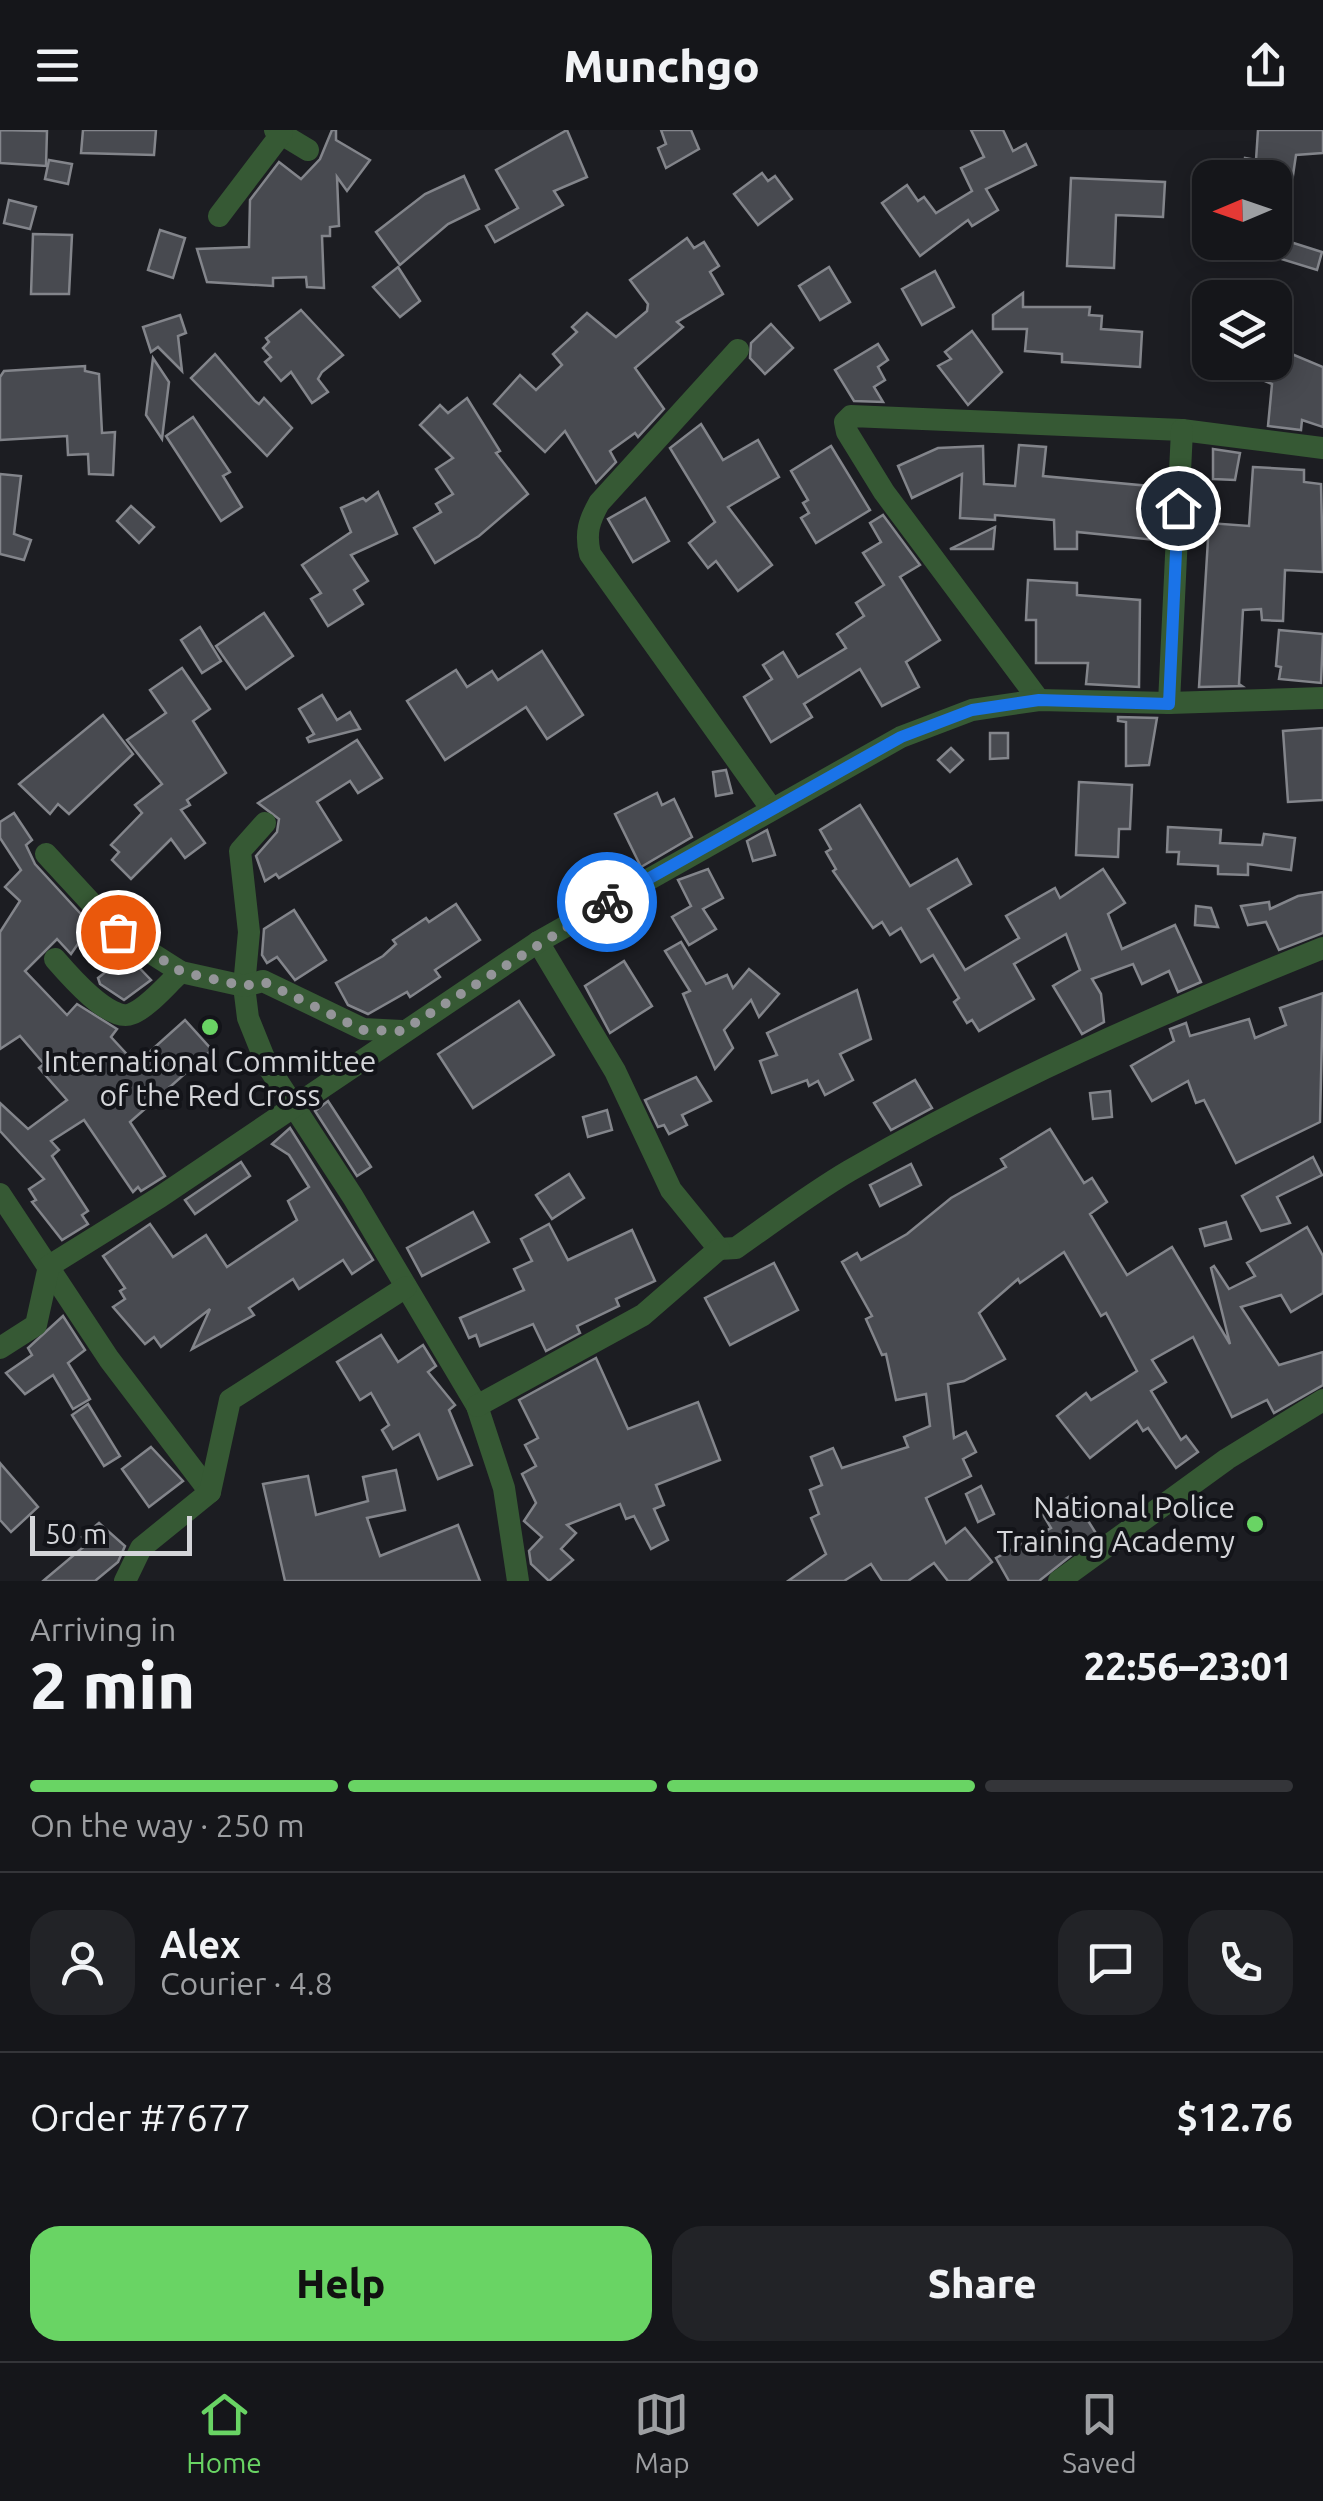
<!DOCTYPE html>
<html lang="en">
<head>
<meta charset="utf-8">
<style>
	:root { --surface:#15161a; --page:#222327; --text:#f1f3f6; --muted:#9d9fa2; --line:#343539; --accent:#69d464 }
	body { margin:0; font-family:Ubuntu,sans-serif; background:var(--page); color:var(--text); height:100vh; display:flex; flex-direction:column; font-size:38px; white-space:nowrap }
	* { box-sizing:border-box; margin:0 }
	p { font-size:32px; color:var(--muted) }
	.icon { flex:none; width:55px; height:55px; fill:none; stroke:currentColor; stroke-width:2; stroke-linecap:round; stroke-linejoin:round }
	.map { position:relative; height:1451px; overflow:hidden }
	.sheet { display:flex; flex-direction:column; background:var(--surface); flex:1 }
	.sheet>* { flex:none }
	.needle { width:65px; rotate:268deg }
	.tools { position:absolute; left:1192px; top:30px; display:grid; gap:20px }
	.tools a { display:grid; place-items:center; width:100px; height:100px; border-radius:20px; background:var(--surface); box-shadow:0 5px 25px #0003,0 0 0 2px var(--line); font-size:50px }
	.scale { position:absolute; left:30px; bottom:25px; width:162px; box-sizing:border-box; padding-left:10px; border:5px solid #d4d5d9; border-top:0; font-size:28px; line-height:35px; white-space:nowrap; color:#d4d5d9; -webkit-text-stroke:8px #131419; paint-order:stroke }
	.pin { position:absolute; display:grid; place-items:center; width:85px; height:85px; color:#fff; margin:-42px; border:5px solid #fff; border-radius:50%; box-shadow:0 2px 10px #0007 }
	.courier { position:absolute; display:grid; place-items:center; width:100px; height:100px; margin:-50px; border:8px solid #1a73e8; border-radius:50%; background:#fff; color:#222; box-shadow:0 2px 12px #0007 }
	.summary em { font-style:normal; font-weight:800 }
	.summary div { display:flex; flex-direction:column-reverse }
	.summary { display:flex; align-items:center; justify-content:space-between; height:170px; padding:0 30px }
	h1 { font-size:65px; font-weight:800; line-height:75px }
	.bar { display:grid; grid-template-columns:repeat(4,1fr); gap:15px 10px; align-content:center; height:120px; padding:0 30px }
	.bar i { height:12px; border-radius:8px; background:var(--line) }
	.bar .selected { background:var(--accent) }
	.bar p { grid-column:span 4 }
	.line { display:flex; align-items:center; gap:25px; padding:0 30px; border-top:2px solid var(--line) }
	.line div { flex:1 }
	.round { display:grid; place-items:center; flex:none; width:105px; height:105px; border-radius:30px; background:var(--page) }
	.primary-button { display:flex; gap:20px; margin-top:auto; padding:20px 30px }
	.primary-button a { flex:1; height:115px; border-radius:30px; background:var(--accent); color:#111; font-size:40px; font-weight:800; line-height:115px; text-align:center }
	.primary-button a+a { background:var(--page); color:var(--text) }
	header { display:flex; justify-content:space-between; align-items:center; height:130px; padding:0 30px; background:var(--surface); font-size:45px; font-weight:800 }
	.menu { display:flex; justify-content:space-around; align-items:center; height:140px; border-top:2px solid var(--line); background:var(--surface); font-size:28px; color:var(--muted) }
	.menu a { display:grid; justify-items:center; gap:5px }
	.menu .selected { color:var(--accent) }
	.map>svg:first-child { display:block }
	.building { fill:#484a50; stroke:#83858b; stroke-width:2.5 }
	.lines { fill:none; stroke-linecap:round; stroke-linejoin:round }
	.street { stroke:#365934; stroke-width:22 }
	.done { stroke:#949599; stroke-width:10; stroke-dasharray:0 18 }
	.route { stroke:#1a73e8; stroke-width:12 }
	.poi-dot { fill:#69d464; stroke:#131419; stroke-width:4 }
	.labels { text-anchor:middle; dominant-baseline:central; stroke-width:8; stroke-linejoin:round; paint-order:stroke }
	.poi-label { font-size:30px; fill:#d4d5d9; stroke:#131419 }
</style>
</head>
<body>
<header><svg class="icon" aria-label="menu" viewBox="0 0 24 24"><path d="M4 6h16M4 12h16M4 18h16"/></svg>Munchgo<svg class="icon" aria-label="share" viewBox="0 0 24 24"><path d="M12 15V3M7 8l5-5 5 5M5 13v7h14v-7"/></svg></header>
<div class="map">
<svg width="1323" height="1451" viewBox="0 0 1323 1451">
	<rect width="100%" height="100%" fill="#1c1d22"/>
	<g class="building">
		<path d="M0 0 47 1 46 36 0 33Z"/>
		<path d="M83 0H156L154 25 81 23Z"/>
		<path d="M332 0H336V10L370 30 347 61 337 47 339 96 330 97V106H322L324 158 307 157 306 147 273 148V156L207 152 197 119 249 117 250 70 279 32 301 49 320 29Z"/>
		<path d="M567 0 587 47 554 61 563 75 495 112 486 96 518 78 496 40Z"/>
		<path d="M661 0H691L699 19 666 38 658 18 666 14Z"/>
		<path d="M971 0H1003L1013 21 1026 14 1036 35 986 59 998 80 972 96 968 90 920 126 882 73 907 55 918 71 924 67 936 83 972 61 961 38 984 27Z"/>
		<path d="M1258 0H1323V23L1296 25 1285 99 1275 98V48H1242L1245 28 1256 30Z"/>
		<path d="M49 30 72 34 68 54 45 49Z"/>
		<path d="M762 43 768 51 775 46 792 69 758 95 734 64Z"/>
		<path d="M464 46 479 79 448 94 400 135 376 102 425 64Z"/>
		<path d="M1071 48 1165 52 1163 87 1116 85 1114 138 1067 136Z"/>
		<path d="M9 70 36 77 30 99 4 93Z"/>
		<path d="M160 100 185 108 173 148 148 140Z"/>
		<path d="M33 104 72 105 69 164H31Z"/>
		<path d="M687 108 694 118 704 112 719 136 710 142 723 164 677 192 683 197 635 238 664 279 638 307 635 303 610 321 616 332 596 353 565 301 545 322 494 274 520 245 536 260 562 235 553 224 577 202 572 197 587 183 616 207 647 181 648 174 630 150Z"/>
		<path d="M1284 110 1322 122 1317 140 1278 128Z"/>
		<path d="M398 137 420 171 400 187 373 157Z"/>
		<path d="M829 137 850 172 820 190 799 156Z"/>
		<path d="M935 141 954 177 922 195 902 159Z"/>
		<path d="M1023 163V177H1090L1089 185 1102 186 1101 199 1142 202 1140 237 1062 232V224L1025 221 1027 199H993V185Z"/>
		<path d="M301 180 343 225 322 242 318 249 328 262 312 273 291 242 281 251 265 232 271 227 263 218 269 212 266 208Z"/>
		<path d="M180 185 186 203 178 206 182 241 158 217 151 222 143 197Z"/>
		<path d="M771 194 793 218 765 244 750 228 751 213Z"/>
		<path d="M972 201 1002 242 968 275 938 236 951 229 945 222Z"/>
		<path d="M878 214 888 230 878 237 885 250 874 257 883 272 854 271 835 240Z"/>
		<path d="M1275 217 1323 237V297L1302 290 1301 300 1268 296 1272 254 1251 245 1256 232H1275Z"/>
		<path d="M215 224 255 271 259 274 264 268 292 298 267 326 191 248Z"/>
		<path d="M153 228 169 252 162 309 146 285Z"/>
		<path d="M85 236V241L99 244 102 303 115 302 113 345 89 344 88 324 68 325 67 306 0 310V247L4 241Z"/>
		<path d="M467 268 500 321 496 323 528 364 479 406 435 433 414 398 441 382 436 374 453 364 436 339 453 328 420 295 440 275 448 283Z"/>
		<path d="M193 287 230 342 223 346 242 377 221 391 166 306Z"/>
		<path d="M701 294 723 330 758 310 779 347 728 377 772 435 738 461 716 431 708 438 689 413 715 392 670 318Z"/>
		<path d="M1019 315 1046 317 1043 346 1160 357 1155 410 1077 402V419H1055L1054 390 995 385V390L960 388 962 344 912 368 898 336 938 318 983 316 984 354 1015 356Z"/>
		<path d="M831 316 870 380 816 413 801 388 809 383 803 373 808 370 791 341Z"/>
		<path d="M1213 319 1240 323 1235 350 1213 349Z"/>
		<path d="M1253 337 1304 340V352L1321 354 1323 442 1285 440 1283 491 1262 490 1261 479 1243 480 1239 554 1242 556 1199 557 1209 393 1249 396Z"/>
		<path d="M0 344 21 346 14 404 31 410 24 430 0 424Z"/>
		<path d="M378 362 397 404 351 425 368 451 354 460 363 474 328 496 311 469 321 463 302 435 351 402 341 378 363 368 366 371Z"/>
		<path d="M645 368 669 411 633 432 608 389Z"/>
		<path d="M131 376 154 397 139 413 117 391Z"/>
		<path d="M883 385 920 435 900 447 940 510 906 532 919 557 882 576 860 539 804 574 812 587 771 612 744 567 772 549 763 535 783 522 798 547 846 518 837 504 864 486 856 473 884 455 863 423 881 412 870 393Z"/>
		<path d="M995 397 993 419H950Z"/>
		<path d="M1028 450 1077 453V465L1140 470 1139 557 1086 554 1088 533H1036V490H1026Z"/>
		<path d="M264 483 293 526 246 559 216 516Z"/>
		<path d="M200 497 221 531 202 543 181 510Z"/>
		<path d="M1279 500 1323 504 1321 553 1279 549 1281 537 1276 536Z"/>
		<path d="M542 521 583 585 547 609 526 577 445 630 407 571 456 540 467 557 492 541 498 550Z"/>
		<path d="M182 538 210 579 193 591 226 643 187 670 190 675 181 680 205 713 185 728 171 709 131 749 112 730 119 722 111 715 142 683 135 675 162 654 127 610 166 583 150 560Z"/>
		<path d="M322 565 337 590 350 582 360 599 309 612 307 608 314 604 299 579Z"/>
		<path d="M103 585 133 624 69 684 58 674 50 684 19 654Z"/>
		<path d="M1118 587 1157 588 1149 635 1126 636V592L1118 591Z"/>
		<path d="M1323 598V670L1288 672 1283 601Z"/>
		<path d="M990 603H1008V628L990 629Z"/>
		<path d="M357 610 382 648 358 663 350 651 317 672 341 710 279 748 276 744 265 751 256 726 277 702 279 689 258 673Z"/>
		<path d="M951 618 963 630 950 642 938 630Z"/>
		<path d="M726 640 732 663 716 666 713 642Z"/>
		<path d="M1079 652 1132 655 1130 699H1119L1118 727 1076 725Z"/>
		<path d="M657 663 662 675 674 669 692 707 641 737 615 684Z"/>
		<path d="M860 675 910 756 957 729 971 754 928 779 965 840 1019 808 1006 786 1055 758 1060 768 1103 739 1125 773 1108 784 1122 819 1175 795 1201 852 1178 862 1169 841 1142 854 1133 834 1092 849 1101 864 1104 892 1082 904 1053 856 1080 840 1066 804 1014 834 1034 869 979 901 972 890 967 893 954 872 959 868 933 825 921 832 901 798 890 805 882 792 873 798 833 741 836 739 826 722 831 719 820 700Z"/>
		<path d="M14 683 32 710 26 715 35 734 91 795 71 824 57 809 25 841 67 885 77 874 117 899 111 907 136 934 185 890 212 920 130 992 165 1046 141 1061 138 1057 133 1062 84 990 51 1011 59 1020 52 1026 88 1081 82 1085 88 1094 62 1110 32 1072 36 1070 29 1059 44 1049 0 1001V973L28 999 67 970 39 938 44 934 20 906 0 919V802L20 771 5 757 21 740 0 708V692Z"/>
		<path d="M1168 697 1221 700 1220 713 1262 715 1264 704 1295 708 1291 740 1248 734V745L1218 744V736L1178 734 1179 722H1167Z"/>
		<path d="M767 700 775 725 753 731 747 711Z"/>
		<path d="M708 739 723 768 703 779 716 799 689 815 672 787 691 776 678 750Z"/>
		<path d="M1323 762V803L1279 820 1266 792 1248 795 1241 776 1269 772 1270 779 1298 766Z"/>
		<path d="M456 774 480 810 435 840 440 847 410 867 407 862 368 884 348 875 336 853 383 826 396 814 393 810 426 788 429 792Z"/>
		<path d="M1196 776 1211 778 1218 797 1195 795Z"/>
		<path d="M294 780 326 830 295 850 277 827 267 833 262 825 264 799Z"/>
		<path d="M681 812 706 854 727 845 733 858 749 839 779 864 759 887 751 870 724 900 733 918 715 939 683 864 690 861 665 821Z"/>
		<path d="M127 825 151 850 124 870 100 854 98 848Z"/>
		<path d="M624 831 652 876 610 903 585 856Z"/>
		<path d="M857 860 871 909 840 924 853 950 825 965 818 951 809 956 807 950 772 963 760 931 777 925 767 903Z"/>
		<path d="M1323 863 1320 992 1236 1033 1204 970 1196 973 1188 951 1152 971 1131 936 1174 911 1170 899 1186 893 1190 906 1249 889 1255 908 1286 895 1280 878Z"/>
		<path d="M519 871 554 925 473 978 438 924Z"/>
		<path d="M696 947 711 971 682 985 687 995 669 1004 664 995 658 997 645 970Z"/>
		<path d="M915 950 932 978 891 1000 874 973Z"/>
		<path d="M1110 961 1112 987 1093 989 1090 963Z"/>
		<path d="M328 971 371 1037 357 1046 315 981Z"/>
		<path d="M607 980 612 1000 588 1007 583 987Z"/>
		<path d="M290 998 373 1130 352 1144 343 1130 299 1159 293 1149 249 1178 254 1185 192 1219 210 1179 161 1217 154 1207 145 1214 113 1177 125 1169 120 1161 125 1158 103 1126 150 1094 173 1127 206 1105 227 1137 297 1090 288 1071 309 1057 289 1025 272 1014Z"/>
		<path d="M1050 999 1084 1053 1092 1048 1107 1072 1090 1084 1127 1145 1172 1117 1230 1214 1211 1138 1214 1136 1229 1159 1255 1146 1247 1133 1307 1097 1323 1126V1163L1291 1182 1281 1165 1241 1177 1279 1235 1323 1222V1255L1274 1283 1267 1270 1232 1287 1193 1207 1152 1230 1166 1252 1151 1261 1181 1310 1186 1306 1198 1322 1176 1338 1148 1298 1143 1301 1137 1291 1090 1328 1057 1286 1086 1263 1091 1270 1137 1241 1106 1183 1101 1186 1064 1122 1020 1153 1018 1149 979 1183 1005 1229 964 1251 948 1254 954 1308 966 1302 976 1322 963 1329 971 1346 926 1368 946 1413 965 1398 992 1432 968 1451H948L934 1433 908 1451H882L871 1434 844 1451H788L826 1424 811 1388 819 1384 810 1360 822 1355 811 1327 833 1318 842 1338 908 1317 904 1307 930 1296 926 1264 896 1270 886 1224 882 1225 866 1189 872 1186 842 1132 857 1123 861 1130 907 1104 951 1068 1006 1037 1001 1029Z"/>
		<path d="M1313 1027 1322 1045 1277 1067 1290 1093 1261 1101 1242 1066Z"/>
		<path d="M241 1032 250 1046 195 1084 185 1070Z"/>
		<path d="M911 1034 921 1055 880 1076 870 1055Z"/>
		<path d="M569 1044 584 1068 552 1089 536 1065Z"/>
		<path d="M473 1082 489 1112 422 1146 407 1118Z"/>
		<path d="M1226 1092 1231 1109 1205 1116 1200 1099Z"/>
		<path d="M549 1094 568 1130 632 1100 655 1151 616 1169 619 1176 577 1196 580 1203 546 1221 533 1194 480 1216 476 1205 469 1208 460 1188 524 1160 514 1139 532 1131 521 1109Z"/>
		<path d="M774 1133 798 1180 730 1215 705 1168Z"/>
		<path d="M63 1186 85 1220 68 1233 90 1269 73 1279 53 1245 25 1264 6 1243 32 1225 28 1218Z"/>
		<path d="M381 1205 398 1232 423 1215 436 1236 428 1242 455 1275 449 1280 472 1335 438 1349 419 1304 393 1319 382 1300 389 1295 371 1263 360 1270 337 1232Z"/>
		<path d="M596 1228 628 1299 698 1272 720 1330 656 1355 664 1375 654 1379 668 1410 651 1419 634 1386 626 1389 620 1374 567 1395 576 1403 561 1419 573 1430 549 1451 531 1434 529 1421 542 1407 524 1391 536 1373 522 1344 536 1336 525 1315 538 1308 519 1270Z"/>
		<path d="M88 1274 120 1326 104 1336 72 1285Z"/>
		<path d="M151 1317 183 1351 149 1377 122 1339Z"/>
		<path d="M0 1333 38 1377 11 1402 0 1390Z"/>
		<path d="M396 1340 405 1380 367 1388 380 1426 458 1395 480 1451H285L263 1354 308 1346 316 1385 368 1371 363 1347Z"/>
		<path d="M981 1356 994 1384 978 1392 966 1364Z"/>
		<path d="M1072 1365 1097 1405 1039 1451H1009L996 1428 1051 1398 1042 1383Z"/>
		<path d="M99 1393 125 1416 118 1432 95 1451H43L87 1414 82 1407Z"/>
	</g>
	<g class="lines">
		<g class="street">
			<path d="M275 0 308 20"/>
			<path d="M219 86 282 3"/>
			<path d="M738 220 599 373C589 391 585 403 590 424L771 678"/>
			<path d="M1039 570 884 362 847 302 845 292 851 286 1182 300 1323 318"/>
			<path d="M1169 573 1182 300"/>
			<path d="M265 693 240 721 249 802 244 856 248 888 267 935 353 1067 477 1276 504 1358 518 1451"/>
			<path d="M46 724 118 802 181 842 244 856 263 851 363 899 402 901"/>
			<path d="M538 812 615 941 671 1060 719 1119 736 1118C773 1092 810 1064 849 1041 998 954 1163 882 1323 818"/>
			<path d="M55 829C68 844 110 893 131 884 148 878 167 854 181 842"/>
			<path d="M0 1064 109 1229 210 1362"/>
			<path d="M0 1218 36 1195 49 1136 160 1067 538 812 901 607 972 580 1039 570 1169 573 1323 568"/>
			<path d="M477 1276 643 1185 719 1119"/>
			<path d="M125 1451 141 1418 210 1362 230 1270 406 1157"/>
			<path d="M1059 1451 1227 1329 1323 1270"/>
		</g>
	</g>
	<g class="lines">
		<path class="done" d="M118 802 182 842 244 856 264 852 363 900 402 901 607 772"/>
		<path class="route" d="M607 772 901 607 972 580 1039 570 1169 574 1178 378"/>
	</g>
	<g class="poi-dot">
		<circle cx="210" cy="897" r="10"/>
		<circle cx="1255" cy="1394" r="10"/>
	</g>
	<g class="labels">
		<g class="poi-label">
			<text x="210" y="931">International Committee<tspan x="210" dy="34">of the Red Cross</tspan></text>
			<text x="1235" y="1377" text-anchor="end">National Police<tspan x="1235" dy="34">Training Academy</tspan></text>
		</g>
	</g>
</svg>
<div class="tools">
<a><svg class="needle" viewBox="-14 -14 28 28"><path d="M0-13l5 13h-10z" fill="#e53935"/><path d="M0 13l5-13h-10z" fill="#9d9fa2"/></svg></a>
<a><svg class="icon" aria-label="layers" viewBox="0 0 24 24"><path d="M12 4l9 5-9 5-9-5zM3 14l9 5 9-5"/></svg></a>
</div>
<div class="scale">50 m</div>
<div class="pin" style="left:118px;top:802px;background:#ea580c"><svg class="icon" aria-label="bag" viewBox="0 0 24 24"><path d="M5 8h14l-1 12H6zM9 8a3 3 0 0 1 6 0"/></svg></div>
<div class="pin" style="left:1178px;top:378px;background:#1f2937"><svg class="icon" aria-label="home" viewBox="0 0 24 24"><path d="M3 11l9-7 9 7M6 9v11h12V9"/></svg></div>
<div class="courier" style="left:607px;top:772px"><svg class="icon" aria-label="bike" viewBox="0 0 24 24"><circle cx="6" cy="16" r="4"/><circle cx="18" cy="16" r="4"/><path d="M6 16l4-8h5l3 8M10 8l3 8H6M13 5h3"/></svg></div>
</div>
<section class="sheet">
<div class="summary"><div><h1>2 min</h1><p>Arriving in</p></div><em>22:56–23:01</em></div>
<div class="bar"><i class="selected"></i><i class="selected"></i><i class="selected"></i><i></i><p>On the way · 250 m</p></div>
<div class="line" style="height:180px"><a class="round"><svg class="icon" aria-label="person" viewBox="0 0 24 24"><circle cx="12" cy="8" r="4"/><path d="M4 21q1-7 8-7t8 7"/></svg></a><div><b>Alex</b><p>Courier · 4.8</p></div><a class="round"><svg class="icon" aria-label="chat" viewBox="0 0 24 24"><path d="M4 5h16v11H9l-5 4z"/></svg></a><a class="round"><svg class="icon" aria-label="phone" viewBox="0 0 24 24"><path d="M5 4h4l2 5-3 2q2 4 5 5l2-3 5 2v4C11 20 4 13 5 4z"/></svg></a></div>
<div class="line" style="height:130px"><div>Order #7677</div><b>$12.76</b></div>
<div class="primary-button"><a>Help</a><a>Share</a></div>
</section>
<nav class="menu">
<a class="selected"><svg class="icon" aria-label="home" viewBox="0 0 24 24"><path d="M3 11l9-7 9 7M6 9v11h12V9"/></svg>Home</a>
<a><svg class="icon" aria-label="map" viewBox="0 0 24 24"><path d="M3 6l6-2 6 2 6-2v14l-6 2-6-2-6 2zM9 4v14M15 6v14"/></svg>Map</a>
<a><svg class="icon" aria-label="saved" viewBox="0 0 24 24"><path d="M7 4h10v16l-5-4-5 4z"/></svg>Saved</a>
</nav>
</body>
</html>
